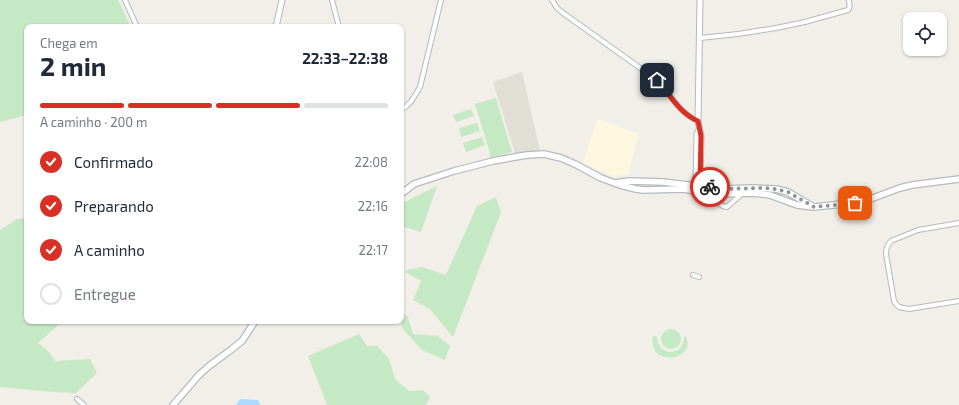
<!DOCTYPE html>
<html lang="pt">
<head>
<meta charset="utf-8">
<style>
	:root { --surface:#fff; --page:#f2f2f3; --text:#1f2937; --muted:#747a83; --line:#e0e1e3; --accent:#d93025 }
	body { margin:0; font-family:"Exo 2",sans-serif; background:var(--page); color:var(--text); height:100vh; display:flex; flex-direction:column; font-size:15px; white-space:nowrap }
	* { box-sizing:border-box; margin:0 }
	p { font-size:13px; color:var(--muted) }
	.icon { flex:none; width:22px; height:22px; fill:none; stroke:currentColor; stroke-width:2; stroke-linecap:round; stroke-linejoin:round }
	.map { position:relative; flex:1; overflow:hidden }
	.panel { position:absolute; left:24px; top:24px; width:380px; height:300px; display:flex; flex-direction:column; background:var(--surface); border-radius:8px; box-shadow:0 1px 3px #0004 }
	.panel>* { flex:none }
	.controls { position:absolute; left:903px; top:12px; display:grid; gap:8px }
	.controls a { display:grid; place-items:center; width:44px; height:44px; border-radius:8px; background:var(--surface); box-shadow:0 1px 3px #0004; font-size:20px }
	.pin { position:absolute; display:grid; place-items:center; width:34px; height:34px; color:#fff; margin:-17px; border-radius:8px; box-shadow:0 2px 6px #0006 }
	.courier { position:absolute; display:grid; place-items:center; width:40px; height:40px; margin:-20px; border:3px solid #d93025; border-radius:50%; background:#fff; color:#222; box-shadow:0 1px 5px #0007 }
	.overview em { font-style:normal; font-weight:700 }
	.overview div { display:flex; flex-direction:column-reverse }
	.overview { display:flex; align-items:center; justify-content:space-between; height:68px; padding:0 16px }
	h1 { font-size:26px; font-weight:700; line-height:30px }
	.bar { display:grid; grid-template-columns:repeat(4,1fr); gap:6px 4px; align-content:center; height:48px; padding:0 16px }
	.bar i { height:5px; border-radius:3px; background:var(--line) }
	.bar .selected { background:var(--accent) }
	.bar p { grid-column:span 4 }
	ol { padding:0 16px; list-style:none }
	li { display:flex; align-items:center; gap:12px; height:44px }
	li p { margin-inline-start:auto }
	li .icon { padding:4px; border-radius:50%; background:var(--accent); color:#fff; stroke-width:4 }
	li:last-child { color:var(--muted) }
	li i { width:22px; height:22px; border:2px solid var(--line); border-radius:50% }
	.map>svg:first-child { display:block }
	.commercial { fill:#fef7e0 }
	.education { fill:#e1ded6 }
	.green { fill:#c5e8c5 }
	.water { fill:#aadaff }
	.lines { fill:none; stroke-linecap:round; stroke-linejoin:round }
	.minor-casing { stroke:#b5b8bc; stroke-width:6 }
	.tertiary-casing { stroke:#b5b8bc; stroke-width:7 }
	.secondary-casing { stroke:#b6babf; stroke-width:8 }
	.minor { stroke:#fff; stroke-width:4 }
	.tertiary { stroke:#fff; stroke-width:5 }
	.secondary { stroke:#fff; stroke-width:5.5 }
	.done { stroke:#929495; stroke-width:4; stroke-dasharray:0 7.2 }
	.route { stroke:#d93025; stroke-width:5 }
</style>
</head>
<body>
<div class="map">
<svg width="959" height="405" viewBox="0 0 959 405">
	<rect width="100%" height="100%" fill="#f1efe8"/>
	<path class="commercial" d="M597 119 639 134 628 175 613 176 583 163Z"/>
	<path class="education" d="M522 72 540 151 515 153 493 82Z"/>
	<g class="green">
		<path d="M0 0H118L131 27H27V115L0 122Z"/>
		<path d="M496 98 512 152 490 158 489 150 475 104Z"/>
		<path d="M471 109 474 116 456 122 453 115Z"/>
		<path d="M477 123 480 131 461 137 459 128Z"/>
		<path d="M482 137 485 145 466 152 463 143Z"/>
		<path d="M437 186 421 232 401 226V204Z"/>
		<path d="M496 197 501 212 453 337 430 309 413 300 421 281 405 272 407 270 422 267 446 275 477 206Z"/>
		<path d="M27 218V321H63L38 343 48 351 55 361 90 359 97 373 76 393 54 392 0 387V230L17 219Z"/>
		<path d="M401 312 408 317 413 334 438 336 450 346 445 360 422 350 402 328 401 321Z"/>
		<circle cx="671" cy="339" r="10"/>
		<path d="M359 334 367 346H377L389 359 395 379 409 391 423 390 430 397 426 405H327L308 356Z"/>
		<path d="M653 336 657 337C657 357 684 357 684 337H686C697 361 647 368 653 336Z"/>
	</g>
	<path class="water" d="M240 399 258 400 260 405H236Z"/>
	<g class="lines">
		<defs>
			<g id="minor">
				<path d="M125 0 137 27"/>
				<path d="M332 0 339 27"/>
				<path d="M552 0 557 8 563 13 657 80C670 94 679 113 698 121"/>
				<path d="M700 38 738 34 776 28 805 22 848 10C851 8 849 4 849 0"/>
				<path d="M401 110C411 104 414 97 420 87L441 0"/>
				<path d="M712 193C716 199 719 207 727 207L743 193"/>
				<path d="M959 223 918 230 891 241C887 245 886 248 886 254L894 301 896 304 899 307 909 309 959 301"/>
				<path d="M693 275 699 277"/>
				<path d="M77 399 84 405"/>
			</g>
			<g id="tertiary">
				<path d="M276 27 282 0"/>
				<path d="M696 186 697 134 699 130"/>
				<path d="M700 186 701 136 698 121 700 0"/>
			</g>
			<g id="secondary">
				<path d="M615 183 629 181 663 182 721 189 752 188 776 189 788 192 812 206"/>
				<path d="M401 194 414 184 454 171 493 161 515 157 527 155 544 154 561 158 575 164 601 178 620 185 636 189 644 190 682 189 723 194 753 193 770 195 797 205 814 207 862 202 900 188 912 185 959 179"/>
				<path d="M173 405 199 375 209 366 232 349 242 341 255 321"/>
			</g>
		</defs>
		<use href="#minor" class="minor-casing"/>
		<use href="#tertiary" class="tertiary-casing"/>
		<use href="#secondary" class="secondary-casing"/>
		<use href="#minor" class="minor"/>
		<use href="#tertiary" class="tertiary"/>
		<use href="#secondary" class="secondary"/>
	</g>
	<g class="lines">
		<path class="done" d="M710 187 721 189 763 188 776 189 788 192 814 207 855 203"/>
		<path class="route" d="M657 80C670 94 679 113 698 121L701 136 700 186 710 187"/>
	</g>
</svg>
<div class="controls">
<a><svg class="icon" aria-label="locate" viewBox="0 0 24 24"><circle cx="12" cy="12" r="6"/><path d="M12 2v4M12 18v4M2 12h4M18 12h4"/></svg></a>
</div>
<div class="pin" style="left:855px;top:203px;background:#ea580c"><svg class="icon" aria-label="bag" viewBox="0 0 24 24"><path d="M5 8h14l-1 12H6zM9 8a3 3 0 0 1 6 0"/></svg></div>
<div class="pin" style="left:657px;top:80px;background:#1f2937"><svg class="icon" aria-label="home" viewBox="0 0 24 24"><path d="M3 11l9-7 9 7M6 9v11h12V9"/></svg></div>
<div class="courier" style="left:710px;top:187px"><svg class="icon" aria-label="bike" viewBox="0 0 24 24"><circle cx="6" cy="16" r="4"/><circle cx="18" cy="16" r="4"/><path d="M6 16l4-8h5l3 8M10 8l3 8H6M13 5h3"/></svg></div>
<section class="panel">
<div class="overview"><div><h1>2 min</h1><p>Chega em</p></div><em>22:33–22:38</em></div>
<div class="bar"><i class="selected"></i><i class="selected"></i><i class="selected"></i><i></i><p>A caminho · 200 m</p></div>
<ol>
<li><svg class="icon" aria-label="check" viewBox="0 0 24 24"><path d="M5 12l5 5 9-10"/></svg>Confirmado<p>22:08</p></li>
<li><svg class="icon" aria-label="check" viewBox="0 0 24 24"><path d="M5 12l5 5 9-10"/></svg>Preparando<p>22:16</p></li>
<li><svg class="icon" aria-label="check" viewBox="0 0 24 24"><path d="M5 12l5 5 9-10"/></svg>A caminho<p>22:17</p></li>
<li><i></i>Entregue</li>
</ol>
</section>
</div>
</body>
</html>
